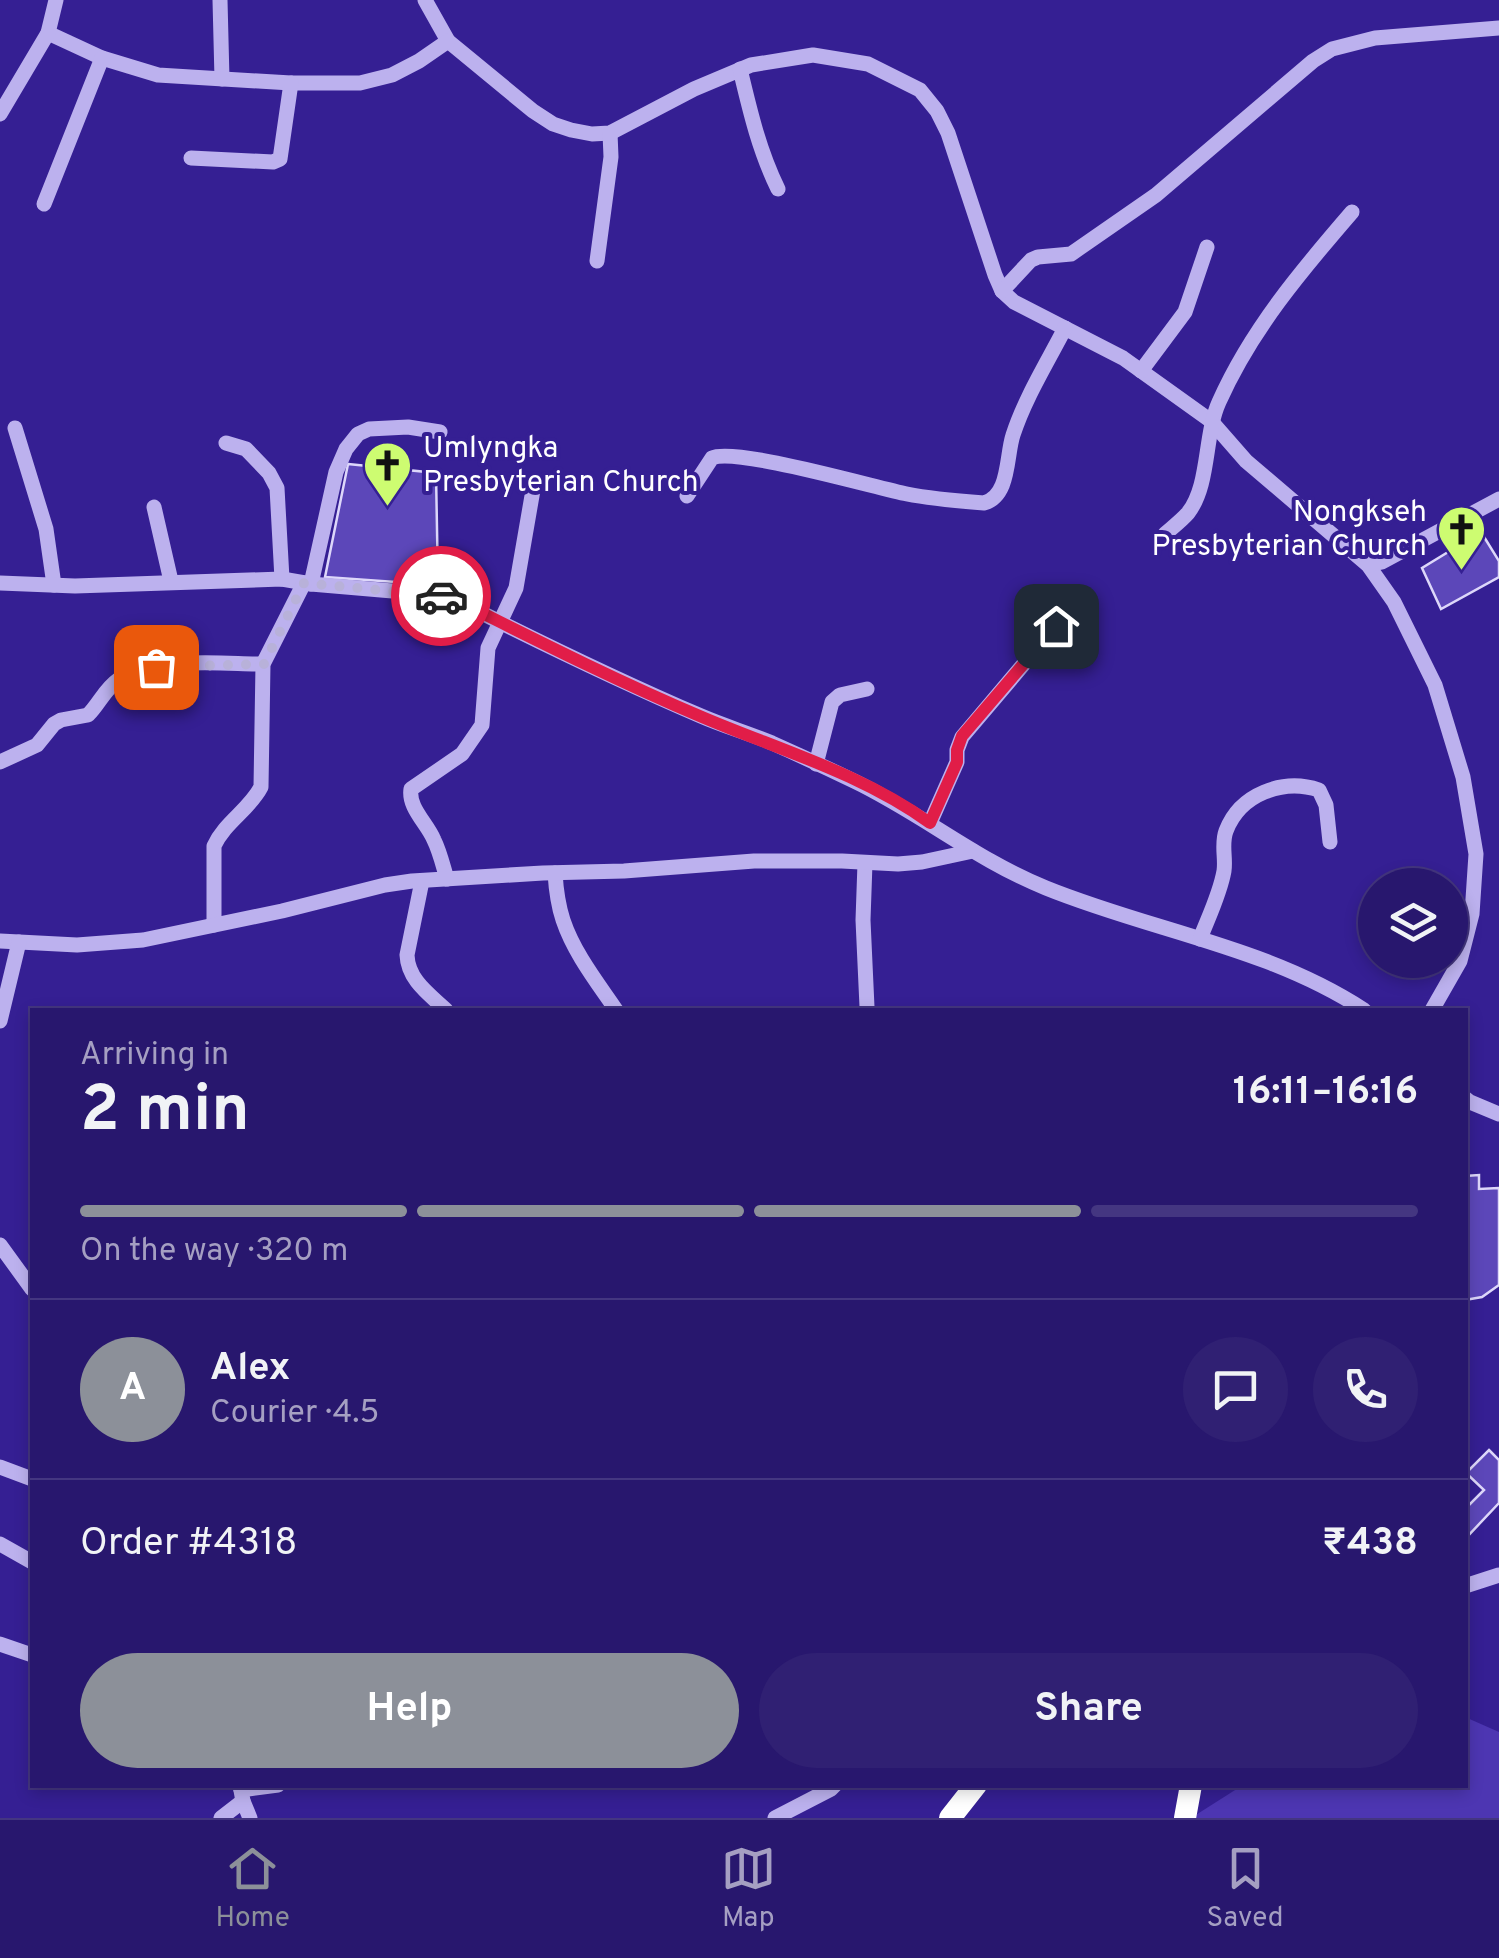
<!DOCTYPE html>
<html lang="en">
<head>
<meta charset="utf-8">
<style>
	:root { --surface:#28176e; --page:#302073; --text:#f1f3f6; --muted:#a59fc2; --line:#443681; --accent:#8c9099 }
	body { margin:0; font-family:Overpass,sans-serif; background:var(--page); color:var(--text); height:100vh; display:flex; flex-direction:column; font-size:38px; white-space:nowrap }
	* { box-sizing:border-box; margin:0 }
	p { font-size:32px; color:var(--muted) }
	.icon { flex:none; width:55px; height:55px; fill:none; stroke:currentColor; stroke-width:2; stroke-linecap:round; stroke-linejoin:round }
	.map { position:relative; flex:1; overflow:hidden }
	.drawer { position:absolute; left:30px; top:1008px; width:1438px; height:780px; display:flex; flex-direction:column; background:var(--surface); border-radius:0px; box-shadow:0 5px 15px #0003,0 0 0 2px var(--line) }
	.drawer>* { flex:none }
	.fabs { position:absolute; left:1358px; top:868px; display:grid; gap:20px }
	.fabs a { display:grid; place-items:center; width:110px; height:110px; border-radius:50%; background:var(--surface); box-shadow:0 5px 15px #0003,0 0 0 2px var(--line); font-size:50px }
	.pin { position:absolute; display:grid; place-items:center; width:85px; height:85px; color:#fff; margin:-42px; border-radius:20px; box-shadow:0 5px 15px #0006 }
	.courier { position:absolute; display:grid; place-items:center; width:100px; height:100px; margin:-50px; border:8px solid #e11d48; border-radius:50%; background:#fff; color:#222; box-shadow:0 2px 12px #0007 }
	.summary em { font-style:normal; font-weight:700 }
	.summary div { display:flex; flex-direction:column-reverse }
	.summary { display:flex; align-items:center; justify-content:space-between; height:170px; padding:0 50px }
	h1 { font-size:65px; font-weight:700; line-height:75px }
	.bar { display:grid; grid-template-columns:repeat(4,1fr); gap:15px 10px; align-content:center; height:120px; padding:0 50px }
	.bar i { height:12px; border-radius:8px; background:var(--line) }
	.bar .active { background:var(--accent) }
	.bar p { grid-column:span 4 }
	.line { display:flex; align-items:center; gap:25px; padding:0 50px; border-top:2px solid var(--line) }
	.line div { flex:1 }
	.round { display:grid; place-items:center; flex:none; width:105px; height:105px; border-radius:52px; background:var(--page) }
	.primary-button { display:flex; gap:20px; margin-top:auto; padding:20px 50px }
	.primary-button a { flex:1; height:115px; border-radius:60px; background:var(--accent); color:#fff; font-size:40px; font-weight:700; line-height:115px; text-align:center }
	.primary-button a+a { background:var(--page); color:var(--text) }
	.menu { display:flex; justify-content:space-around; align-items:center; height:140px; border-top:2px solid var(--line); background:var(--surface); font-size:28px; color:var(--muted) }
	.menu a { display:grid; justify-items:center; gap:5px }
	.menu .active { color:var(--accent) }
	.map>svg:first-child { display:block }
	.green { fill:#4d36b2 }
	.building { fill:#5c47b9; stroke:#ddd7fa; stroke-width:2.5 }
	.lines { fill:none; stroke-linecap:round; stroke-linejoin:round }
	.minor { stroke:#bcb1ee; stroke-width:15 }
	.highway { stroke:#fff; stroke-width:22 }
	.done { stroke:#b8b1d9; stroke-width:10; stroke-dasharray:0 18 }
	.route { stroke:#e11d48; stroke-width:12 }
	.labels { text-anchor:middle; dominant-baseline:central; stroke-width:8; stroke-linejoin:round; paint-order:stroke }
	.poi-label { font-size:30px; fill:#fff; stroke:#351f93; text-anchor:start }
</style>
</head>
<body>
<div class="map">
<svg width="1499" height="1818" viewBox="0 0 1499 1818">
	<rect width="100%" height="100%" fill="#351f93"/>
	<path class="green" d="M1465 1717 1499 1732V1818H1191L1243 1785H1465Z"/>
	<g class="building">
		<path d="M348 464 436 473 438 585 325 577Z"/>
		<path d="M1481 532 1499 561V577L1441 609 1422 568Z"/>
		<path d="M1479 1175V1189L1499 1188V1285L1482 1297 1465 1300V1176Z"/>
		<path d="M1489 1450 1499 1460V1503L1465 1539V1509L1484 1490 1466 1473Z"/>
	</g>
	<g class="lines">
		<g class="minor">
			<path d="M220 0 222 79"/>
			<path d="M425 0 448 41 533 111 553 124 571 130 592 134 610 133 694 89 751 65 813 55 868 64 920 90 937 111 948 133 995 275 1002 291 1014 302 1123 358 1211 421 1246 461 1368 565 1394 602 1435 685 1463 777 1476 854 1472 914 1460 961 1432 1010"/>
			<path d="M48 33 102 58 158 75 291 83H360L392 75 419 61 448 41"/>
			<path d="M740 69C750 111 759 150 778 189"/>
			<path d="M0 114 48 33 56 0"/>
			<path d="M191 158 273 162 280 159 291 83"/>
			<path d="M44 204 102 58"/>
			<path d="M597 261 611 157 610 133"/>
			<path d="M1002 291 1031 260 1038 257 1071 254 1156 195 1313 61 1332 49 1375 38 1499 28"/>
			<path d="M1141 371 1185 312 1207 247"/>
			<path d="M15 428 46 529 54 585"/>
			<path d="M226 443 246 449 269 473 277 488 282 579"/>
			<path d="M687 496 712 458C735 447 873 487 907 494 932 499 958 501 984 503 1010 496 1006 456 1013 435 1025 398 1047 363 1065 328"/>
			<path d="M154 507 171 581"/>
			<path d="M1165 534C1173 527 1182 520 1188 513 1210 485 1204 435 1219 402 1251 330 1301 271 1352 212"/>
			<path d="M1368 565 1382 562 1499 499"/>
			<path d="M0 583 75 586 282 579 311 584 439 595 454 599C535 640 617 680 701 716 724 726 748 733 772 743 799 755 827 768 854 781 921 813 978 861 1046 888 1152 931 1268 947 1364 1010"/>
			<path d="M311 584 336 472 346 449 358 434 369 429 408 427 440 432"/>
			<path d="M0 762 37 745 54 724 61 720 88 715C99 704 105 689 118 680 152 656 223 664 263 664"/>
			<path d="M816 764 832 702 840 695 867 689"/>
			<path d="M930 823 957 762V750L962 737 1056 626"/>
			<path d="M865 863 863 920 867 1007"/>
			<path d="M555 873C556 889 558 905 563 920 574 953 597 982 616 1010"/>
			<path d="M447 879C443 866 440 852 434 840 427 823 408 808 411 789L462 754 482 725 488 648 516 588 533 490"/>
			<path d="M422 881 407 955C408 980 429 994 446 1010"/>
			<path d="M214 925V846C225 822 249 810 261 787L263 664 304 583"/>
			<path d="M1200 939C1208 918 1220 894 1224 871 1226 858 1221 844 1226 831 1240 794 1283 778 1319 790L1326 805 1330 842"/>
			<path d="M0 941 77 945 143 940 282 911 385 885 412 881 543 873 624 871 754 861H842L898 864 922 862 973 851"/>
			<path d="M0 1021 19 942"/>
			<path d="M1465 1098 1470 1102 1499 1114"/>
			<path d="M0 1245 32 1289"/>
			<path d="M0 1467 32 1479"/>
			<path d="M0 1544 32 1562"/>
			<path d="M1465 1586 1499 1575"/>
			<path d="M0 1644 32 1655"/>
			<path d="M240 1785 243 1801 250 1818"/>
			<path d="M241 1790 278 1785"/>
			<path d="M221 1818 243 1801"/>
			<path d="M775 1818 831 1789 835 1785"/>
		</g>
		<g class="highway">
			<path d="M950 1818 976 1785"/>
			<path d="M1185 1818 1191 1785"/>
		</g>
	</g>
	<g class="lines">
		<path class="done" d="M156 667 264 664 304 583 441 596"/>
		<path class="route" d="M441 596 454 599C536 640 617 681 702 717 777 749 863 774 930 823L957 762V750L962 736 1056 626"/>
	</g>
	<defs>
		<symbol id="church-pin" viewBox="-11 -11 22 30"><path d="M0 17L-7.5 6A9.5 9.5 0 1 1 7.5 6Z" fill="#cdfc71" stroke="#351f93"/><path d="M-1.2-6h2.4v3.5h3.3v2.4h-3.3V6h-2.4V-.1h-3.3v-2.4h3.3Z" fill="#111"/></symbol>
	</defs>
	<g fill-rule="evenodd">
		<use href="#church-pin" x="360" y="438" width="55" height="75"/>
		<use href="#church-pin" x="1434" y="502" width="55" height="75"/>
	</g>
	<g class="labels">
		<g class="poi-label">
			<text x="423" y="449">Umlyngka<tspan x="423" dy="34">Presbyterian Church</tspan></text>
			<text x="1427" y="513" text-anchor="end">Nongkseh<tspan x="1427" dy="34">Presbyterian Church</tspan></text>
		</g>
	</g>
</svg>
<div class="fabs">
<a><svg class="icon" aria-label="layers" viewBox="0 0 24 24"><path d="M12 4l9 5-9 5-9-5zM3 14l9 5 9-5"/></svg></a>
</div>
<div class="pin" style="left:156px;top:667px;background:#ea580c"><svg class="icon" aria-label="bag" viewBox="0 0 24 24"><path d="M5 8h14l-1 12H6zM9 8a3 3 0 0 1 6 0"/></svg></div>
<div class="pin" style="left:1056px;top:626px;background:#1f2937"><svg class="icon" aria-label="home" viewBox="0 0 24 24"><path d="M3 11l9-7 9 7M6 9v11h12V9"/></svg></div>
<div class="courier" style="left:441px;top:596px"><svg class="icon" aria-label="car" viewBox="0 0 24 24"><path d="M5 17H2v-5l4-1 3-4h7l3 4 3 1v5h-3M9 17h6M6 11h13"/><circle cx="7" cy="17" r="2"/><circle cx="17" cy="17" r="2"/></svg></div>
<section class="drawer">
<div class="summary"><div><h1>2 min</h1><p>Arriving in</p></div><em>16:11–16:16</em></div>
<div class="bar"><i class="active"></i><i class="active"></i><i class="active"></i><i></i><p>On the way · 320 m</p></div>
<div class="line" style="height:180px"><b class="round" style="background:var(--accent);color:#fff">A</b><div><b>Alex</b><p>Courier · 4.5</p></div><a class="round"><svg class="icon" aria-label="chat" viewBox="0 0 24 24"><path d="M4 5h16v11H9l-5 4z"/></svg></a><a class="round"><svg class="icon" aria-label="phone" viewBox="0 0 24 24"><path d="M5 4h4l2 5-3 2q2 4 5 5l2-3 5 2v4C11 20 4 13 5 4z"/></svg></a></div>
<div class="line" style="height:130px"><div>Order #4318</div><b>₹438</b></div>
<div class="primary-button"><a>Help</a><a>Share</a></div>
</section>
</div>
<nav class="menu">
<a class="active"><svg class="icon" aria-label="home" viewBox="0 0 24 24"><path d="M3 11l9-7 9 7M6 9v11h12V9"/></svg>Home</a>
<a><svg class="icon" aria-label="map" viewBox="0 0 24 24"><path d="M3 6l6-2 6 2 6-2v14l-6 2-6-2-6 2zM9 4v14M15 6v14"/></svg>Map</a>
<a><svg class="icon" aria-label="saved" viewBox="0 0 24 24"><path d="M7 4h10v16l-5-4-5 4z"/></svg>Saved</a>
</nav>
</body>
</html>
